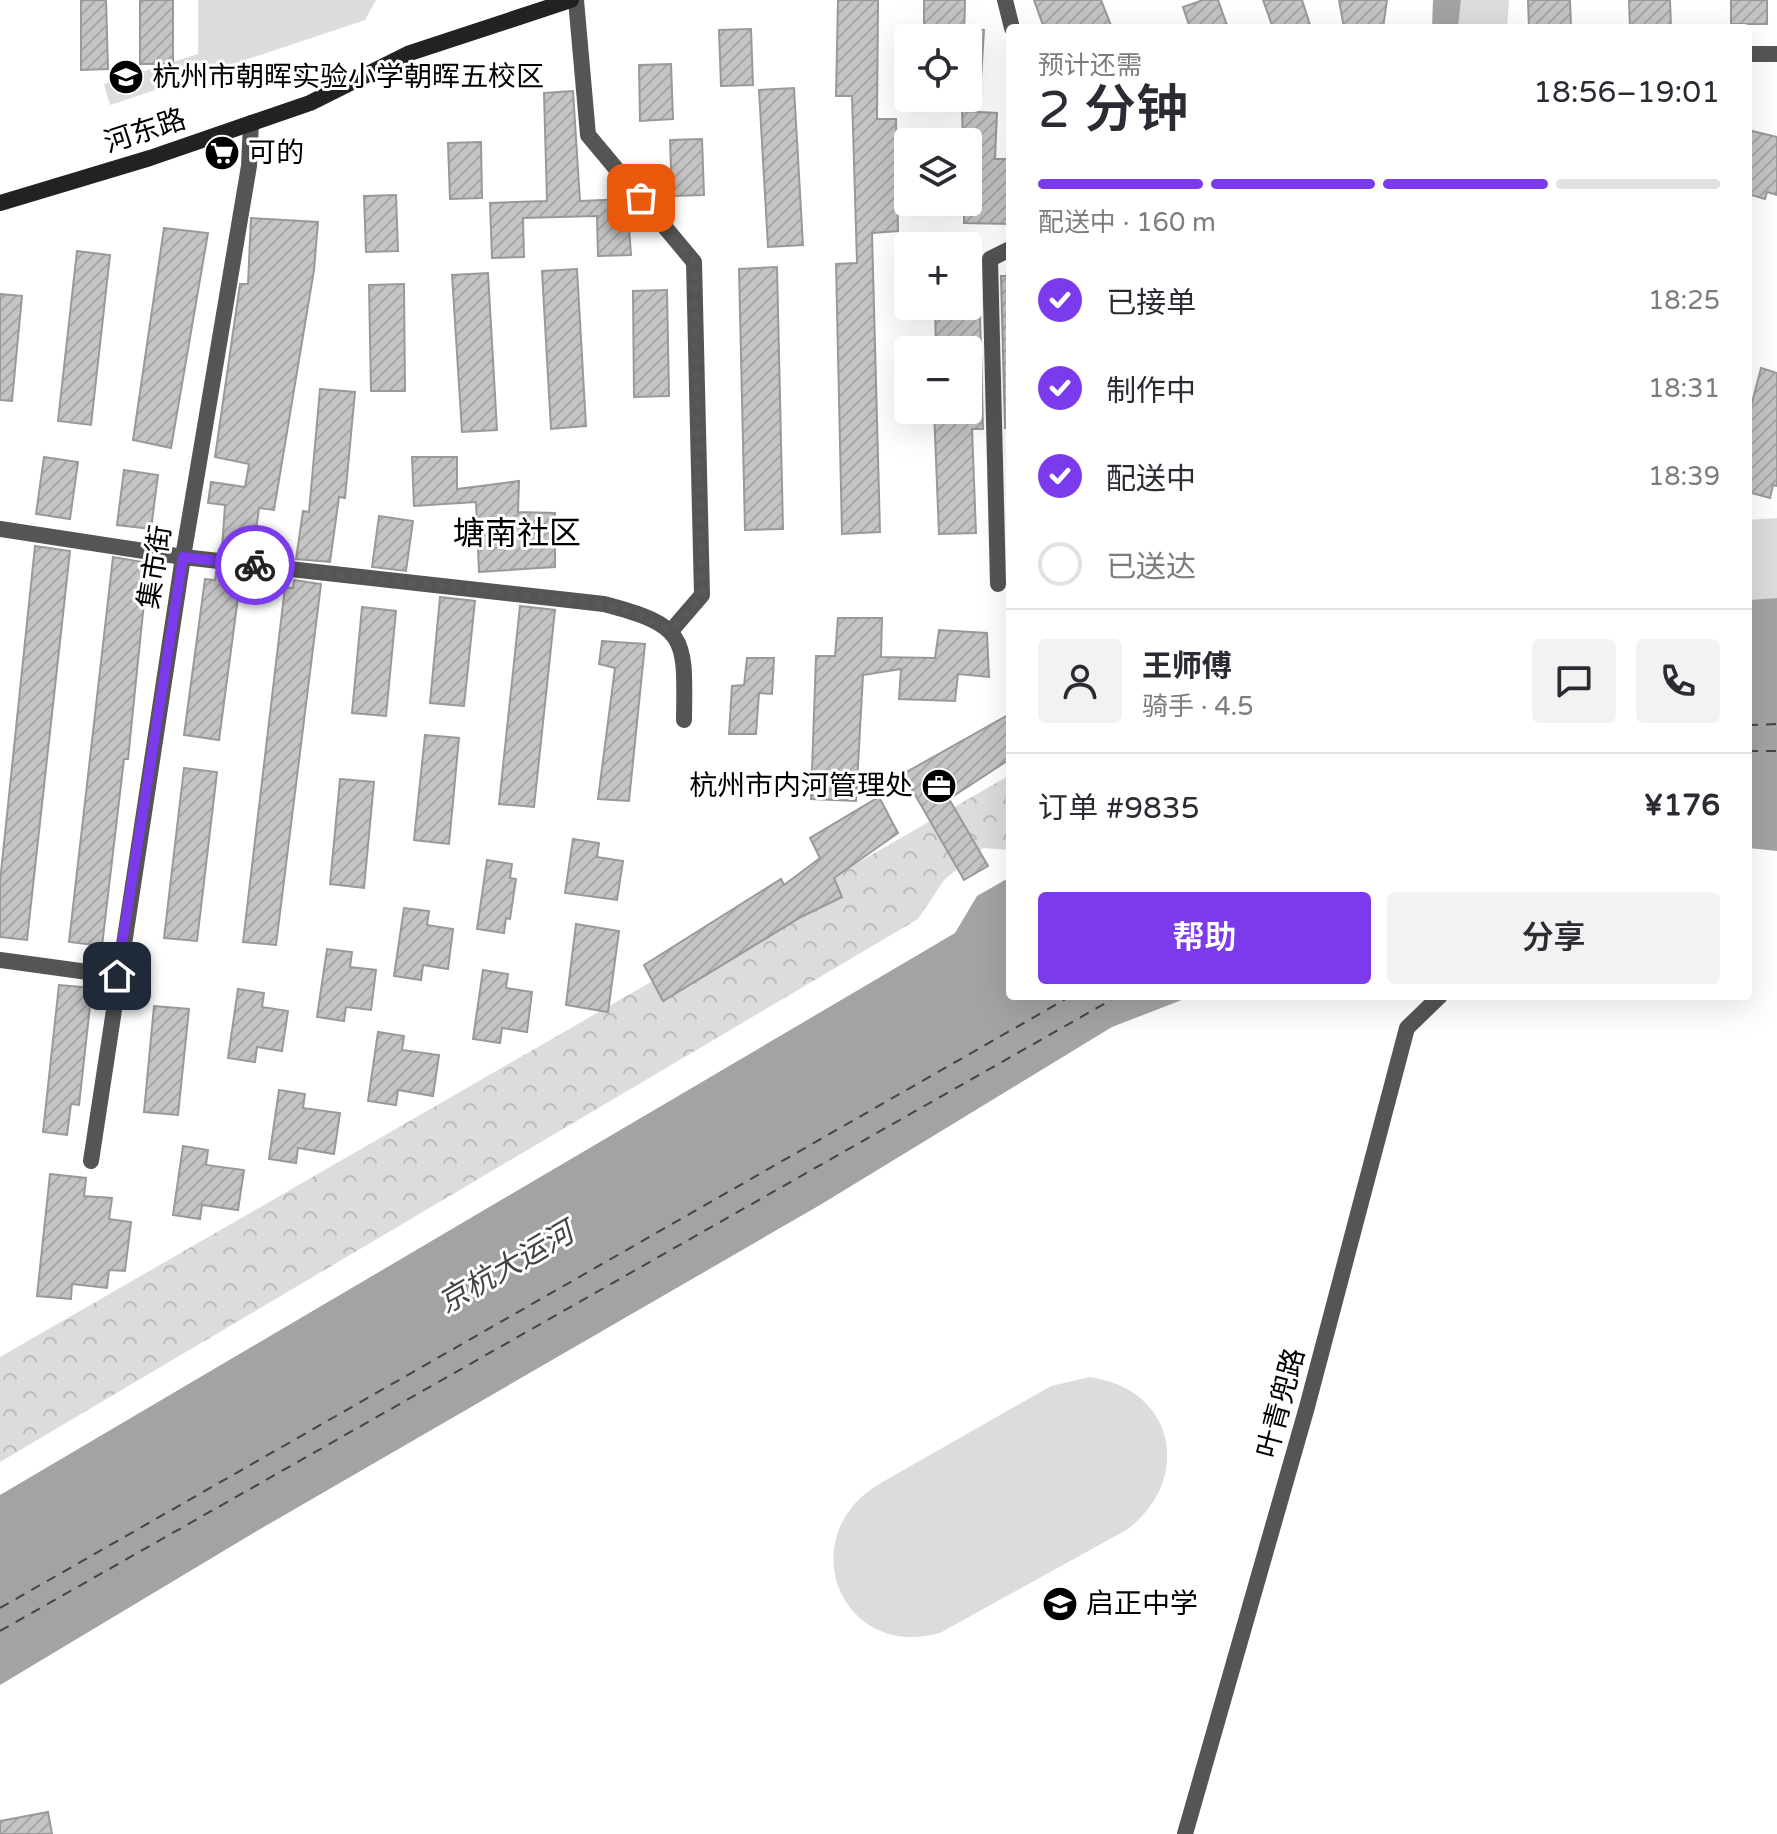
<!DOCTYPE html>
<html lang="zh">
<head>
<meta charset="utf-8">
<style>
	:root { --surface:#fff; --page:#f2f2f3; --text:#2b2b33; --muted:#7c7c81; --line:#e1e1e2; --accent:#7c3aed }
	body { margin:0; font-family:"Varela Round","Noto Sans SC",sans-serif; background:var(--page); color:var(--text); height:100vh; display:flex; flex-direction:column; font-size:30px; white-space:nowrap }
	* { box-sizing:border-box; margin:0 }
	p { font-size:26px; color:var(--muted) }
	.icon { flex:none; width:44px; height:44px; fill:none; stroke:currentColor; stroke-width:2; stroke-linecap:round; stroke-linejoin:round }
	.map { position:relative; flex:1; overflow:hidden }
	.details { position:absolute; left:1006px; top:24px; width:746px; height:976px; display:flex; flex-direction:column; background:var(--surface); border-radius:8px; box-shadow:0 8px 32px #0002 }
	.details>* { flex:none }
	.buttons { position:absolute; left:894px; top:24px; display:grid; gap:16px }
	.buttons a { display:grid; place-items:center; width:88px; height:88px; border-radius:8px; background:var(--surface); box-shadow:0 8px 32px #0002; font-size:40px }
	.pin { position:absolute; display:grid; place-items:center; width:68px; height:68px; color:#fff; margin:-34px; border-radius:16px; box-shadow:0 4px 12px #0006 }
	.courier { position:absolute; display:grid; place-items:center; width:80px; height:80px; margin:-40px; border:6px solid #7c3aed; border-radius:50%; background:#fff; color:#222; box-shadow:0 2px 10px #0007 }
	.overview em { font-style:normal; font-weight:600 }
	.overview div { display:flex; flex-direction:column-reverse }
	.overview { display:flex; align-items:center; justify-content:space-between; height:136px; padding:0 32px }
	h1 { font-size:52px; font-weight:600; line-height:60px }
	.bar { display:grid; grid-template-columns:repeat(4,1fr); gap:12px 8px; align-content:center; height:96px; padding:0 32px }
	.bar i { height:10px; border-radius:6px; background:var(--line) }
	.bar .active { background:var(--accent) }
	.bar p { grid-column:span 4 }
	.line { display:flex; align-items:center; gap:20px; padding:0 32px; border-top:2px solid var(--line) }
	.line div { flex:1 }
	.round { display:grid; place-items:center; flex:none; width:84px; height:84px; border-radius:8px; background:var(--page) }
	ol { padding:0 32px; list-style:none }
	li { display:flex; align-items:center; gap:24px; height:88px }
	li p { margin-inline-start:auto }
	li .icon { padding:8px; border-radius:50%; background:var(--accent); color:#fff; stroke-width:4 }
	li:last-child { color:var(--muted) }
	li i { width:44px; height:44px; border:4px solid var(--line); border-radius:50% }
	.button { display:flex; gap:16px; margin-top:auto; padding:16px 32px }
	.button a { flex:1; height:92px; border-radius:8px; background:var(--accent); color:#fff; font-size:32px; font-weight:600; line-height:92px; text-align:center }
	.button a+a { background:var(--page); color:var(--text) }
	.map>svg:first-child { display:block }
	.forest { fill:url(#forest-crowns) }
	.green { fill:#dcdcdc }
	.water { fill:#a3a3a3 }
	.lines { fill:none; stroke-linecap:round; stroke-linejoin:round }
	.ferry { stroke:#444; stroke-width:2; stroke-dasharray:10 8; stroke-linecap:butt }
	.building { fill:url(#building-hatch); stroke:#999; stroke-width:2 }
	.minor { stroke:#555; stroke-width:16 }
	.tertiary { stroke:#555; stroke-width:16 }
	.secondary { stroke:#222; stroke-width:16 }
	.done { stroke:#595959; stroke-width:8; stroke-dasharray:0 14.4 }
	.route { stroke:#7c3aed; stroke-width:10 }
	.labels { text-anchor:middle; dominant-baseline:central; stroke-width:6; stroke-linejoin:round; paint-order:stroke }
	.poi-label { font-size:28px; fill:#000; stroke:#fff; text-anchor:start }
	.street-label { font-size:28px; fill:#000; stroke:#fff }
	.water-label { font-size:30px; font-style:italic; fill:#444; stroke:#fff }
	.quarter-label { font-size:32px; fill:#000; stroke:#fff }
</style>
</head>
<body>
<div class="map">
<svg width="1777" height="1834" viewBox="0 0 1777 1834">
	<defs>
		<pattern id="forest-crowns" width="20" height="18" patternUnits="userSpaceOnUse" patternTransform="scale(2)"><rect width="20" height="18" fill="#dcdcdc"/><path d="M2 6a3 3 0 1 1 6 0M12 15a3 3 0 1 1 6 0" fill="none" stroke="#bbb"/></pattern>
		<pattern id="building-hatch" width="6" height="6" patternUnits="userSpaceOnUse" patternTransform="scale(2)"><rect width="6" height="6" fill="#c4c4c4"/><path d="M-1 1l2-2M0 6l6-6M5 7l2-2" fill="none" stroke="#a7a7a7"/></pattern>
	</defs>
	<rect width="100%" height="100%" fill="#fff"/>
	<path class="forest" d="M1010 775V850L983 848 944 880 918 919 0 1462V1357Z"/>
	<g class="green">
		<path d="M198 0H376L365 20 110 105 104 84 198 54Z"/>
		<path d="M1461 0H1509L1507 28H1458Z"/>
		<path d="M1777 518V598L1748 600V520Z"/>
		<path d="M1090 1377C1175 1389 1193 1478 1128 1529L940 1633C841 1661 791 1537 879 1484L1051 1386Z"/>
	</g>
	<g class="water">
		<path d="M1433 0H1461L1458 28H1432Z"/>
		<path d="M1777 598V851L1748 848V600Z"/>
		<path d="M1005 880 1010 881V996H1192L1112 1027 820 1205 262 1528 0 1685V1495L955 933 977 896Z"/>
	</g>
	<g class="lines">
		<g class="ferry">
			<path d="M1748 725 1777 724"/>
			<path d="M1748 751H1777"/>
			<path d="M0 1608 1071 996"/>
			<path d="M0 1631 1118 996"/>
		</g>
	</g>
	<g class="building">
		<path d="M81 0H106L108 69 81 70Z"/>
		<rect x="140" y="0" width="33" height="64"/>
		<path d="M838 0H878L877 119H896L898 231 872 233 880 532 842 534 836 264 857 263 852 96H836Z"/>
		<path d="M924 0H965L964 38H924Z"/>
		<path d="M1034 0H1101L1112 28H1044Z"/>
		<path d="M1203 0H1218L1228 28H1190L1183 7Z"/>
		<path d="M1263 0H1302L1311 28H1273Z"/>
		<path d="M1339 0H1387L1383 28H1344Z"/>
		<path d="M1528 0H1570L1571 28H1529Z"/>
		<path d="M1629 0H1670L1671 28H1630Z"/>
		<rect x="1731" y="0" width="36" height="24"/>
		<path d="M751 29 753 85 721 86 719 30Z"/>
		<path d="M968 29 984 30 981 79H968Z"/>
		<path d="M671 64 673 119 640 121 639 65Z"/>
		<path d="M794 88 803 245 768 247 759 90Z"/>
		<path d="M573 91 580 201 627 199 631 255 598 256 597 216 523 218 524 257 492 258 490 203 547 201 544 93Z"/>
		<path d="M962 111 997 113 995 159H1010V224L964 223V202H968V142H963Z"/>
		<path d="M1748 130 1777 137V195L1767 192 1765 199 1748 194Z"/>
		<path d="M702 139 704 195 672 196 670 140Z"/>
		<path d="M481 142 482 198 450 199 448 143Z"/>
		<path d="M396 195 398 251 366 252 364 196Z"/>
		<path d="M251 218 318 222 314 270 274 510 259 508 253 554 222 550 225 505 208 503 211 482 245 487 249 464 215 457 240 284H248Z"/>
		<path d="M164 228 208 233 171 448 133 440Z"/>
		<path d="M77 251 110 255 91 425 58 421Z"/>
		<path d="M777 267 783 529 745 530 739 269Z"/>
		<path d="M577 269 586 426 551 429 542 271Z"/>
		<path d="M488 273 497 430 462 432 452 275Z"/>
		<path d="M1001 276H1010V428H1005Z"/>
		<path d="M979 277 983 429H972L976 533 939 534 934 410H968V350H936L935 306H968V278Z"/>
		<path d="M404 284 405 391H371L369 285Z"/>
		<path d="M667 290 669 396 634 397 633 291Z"/>
		<path d="M0 294 22 296 12 401 0 400Z"/>
		<path d="M1761 368 1777 373V486L1773 485 1770 498 1748 492V418Z"/>
		<path d="M320 389 355 392 345 498 339 497 330 562 296 559 303 511 309 512Z"/>
		<path d="M44 457 78 462 70 519 36 514Z"/>
		<path d="M412 457H457V489L519 481 518 512 555 513V567L479 572 476 502 414 506Z"/>
		<path d="M124 470 158 475 151 529 117 525Z"/>
		<path d="M379 516 413 521 406 571 372 567Z"/>
		<path d="M35 546 70 551 27 940 0 937V882Z"/>
		<path d="M113 557 148 563 128 759H124L102 946 69 942Z"/>
		<path d="M216 572 241 575 219 740 184 735 205 579 215 580Z"/>
		<path d="M294 580 321 584 276 945 243 942 285 587 293 588Z"/>
		<path d="M440 597 475 601 464 706 430 703Z"/>
		<path d="M520 606 555 610 534 807 499 804Z"/>
		<path d="M362 607 396 611 386 716 352 713Z"/>
		<path d="M838 618H882L881 657 935 658 939 630 987 633 989 677 958 674 955 701 899 699 901 669 863 675 856 801 811 799 816 656H835Z"/>
		<path d="M602 641 645 644 629 801 598 799 615 668 599 664Z"/>
		<path d="M747 658H774L772 694 759 693 756 734H729L732 686 744 685Z"/>
		<path d="M1010 714V759L949 799 988 866 964 880 903 774Z"/>
		<path d="M425 735 459 738 449 844 414 840Z"/>
		<path d="M184 768 217 772 197 941 164 938Z"/>
		<path d="M340 779 374 782 364 888 330 884Z"/>
		<path d="M879 797 898 833 834 878 842 897 801 917 663 1001 644 965 781 879 784 885 820 858 810 838Z"/>
		<path d="M573 839 599 843 597 857 623 861 617 900 565 893Z"/>
		<path d="M487 860 512 864 510 878 516 879 510 919 506 918 504 933 477 929Z"/>
		<path d="M404 908 429 911 427 925 453 929 448 969 423 965 421 980 394 976Z"/>
		<path d="M576 924 619 931 608 1012 566 1005Z"/>
		<path d="M327 949 352 952 350 967 376 970 371 1010 346 1007 344 1021 317 1017Z"/>
		<path d="M483 970 508 974 506 988 532 992 527 1032 502 1028 500 1043 473 1039Z"/>
		<path d="M59 985 92 988 79 1105 71 1104 67 1135 43 1132Z"/>
		<path d="M238 989 264 993 262 1007 288 1011 282 1051 257 1047 255 1062 228 1058Z"/>
		<path d="M154 1006 189 1009 178 1115 144 1112Z"/>
		<path d="M378 1032 404 1036 402 1050 439 1055 433 1096 398 1090 396 1105 368 1101Z"/>
		<path d="M279 1090 305 1094 303 1108 340 1113 334 1154 298 1148 296 1163 269 1159Z"/>
		<path d="M183 1146 208 1150 206 1165 244 1170 238 1210 202 1205 200 1219 173 1215Z"/>
		<path d="M50 1174 86 1178 84 1196 112 1198 109 1219 131 1222 125 1271 109 1270 107 1288 72 1284 71 1299 37 1296Z"/>
		<path d="M48 1812 52 1834H0V1821Z"/>
	</g>
	<g class="lines">
		<g class="minor">
			<path d="M576 0 588 135 694 262 702 595 671 631"/>
			<path d="M1005 0 1012 28"/>
			<path d="M1748 54H1777"/>
			<path d="M0 529 183 557 604 604C689 626 685 639 684 720"/>
			<path d="M998 584 990 259 1010 249"/>
			<path d="M0 960 117 976"/>
			<path d="M91 1161 183 557 249 166 251 123"/>
		</g>
		<path class="tertiary" d="M1185 1834 1307 1407 1407 1028 1440 996"/>
		<path class="secondary" d="M0 203 150 158 310 103 410 53 571 0"/>
	</g>
	<g class="lines">
		<path class="done" d="M255 565 604 604 638 613 671 631 702 595 694 262 641 198"/>
		<path class="route" d="M117 976 183 557 255 565"/>
	</g>
	<defs>
		<symbol id="school-disc" viewBox="-11 -11 22 22"><circle r="9.5" fill="#000" stroke="#fff"/><path d="M0-5L7-2L0 1L-7-2ZM-4 1L0 2.5L4 1V4Q0 6-4 4Z" fill="#fff"/></symbol>
		<symbol id="supermarket-disc" viewBox="-11 -11 22 22"><circle r="9.5" fill="#000" stroke="#fff"/><path d="M-6-5.5h2.5l.6 2H6L4.5 2H-2.5L-4.4-4H-6ZM-1.5 3.2a1.3 1.3 0 1 0 .1 0ZM3 3.2a1.3 1.3 0 1 0 .1 0Z" fill="#fff"/></symbol>
		<symbol id="office-disc" viewBox="-11 -11 22 22"><circle r="9.5" fill="#000" stroke="#fff"/><path d="M-6-3h4V-5.5h4V-3h4V5H-6ZM-1-4.5V-3h2v-1.5ZM-6 0V1H6V0Z" fill="#fff"/></symbol>
	</defs>
	<g fill-rule="evenodd">
		<use href="#school-disc" x="106" y="57" width="40" height="40"/>
		<use href="#supermarket-disc" x="202" y="133" width="40" height="40"/>
		<use href="#office-disc" x="919" y="766" width="40" height="40"/>
		<use href="#school-disc" x="1040" y="1584" width="40" height="40"/>
	</g>
	<g class="labels">
		<g class="poi-label">
			<text x="152" y="77">杭州市朝晖实验小学朝晖五校区</text>
			<text x="248" y="153">可的</text>
			<text x="913" y="786" text-anchor="end">杭州市内河管理处</text>
			<text x="1086" y="1604">启正中学</text>
		</g>
		<g class="street-label">
			<text transform="translate(145 131) rotate(-18)">河东路</text>
			<text transform="translate(155 567) rotate(-81)">集市街</text>
			<text transform="translate(1281 1403) rotate(-75)">叶青兜路</text>
		</g>
		<g class="water-label">
			<text transform="translate(506 1268) rotate(-30)">京杭大运河</text>
		</g>
		<g class="quarter-label">
			<text x="517" y="534">塘南社区</text>
		</g>
	</g>
</svg>
<div class="buttons">
<a><svg class="icon" aria-label="locate" viewBox="0 0 24 24"><circle cx="12" cy="12" r="6"/><path d="M12 2v4M12 18v4M2 12h4M18 12h4"/></svg></a>
<a><svg class="icon" aria-label="layers" viewBox="0 0 24 24"><path d="M12 4l9 5-9 5-9-5zM3 14l9 5 9-5"/></svg></a>
<a>+</a>
<a>−</a>
</div>
<div class="pin" style="left:641px;top:198px;background:#ea580c"><svg class="icon" aria-label="bag" viewBox="0 0 24 24"><path d="M5 8h14l-1 12H6zM9 8a3 3 0 0 1 6 0"/></svg></div>
<div class="pin" style="left:117px;top:976px;background:#1f2937"><svg class="icon" aria-label="home" viewBox="0 0 24 24"><path d="M3 11l9-7 9 7M6 9v11h12V9"/></svg></div>
<div class="courier" style="left:255px;top:565px"><svg class="icon" aria-label="bike" viewBox="0 0 24 24"><circle cx="6" cy="16" r="4"/><circle cx="18" cy="16" r="4"/><path d="M6 16l4-8h5l3 8M10 8l3 8H6M13 5h3"/></svg></div>
<section class="details">
<div class="overview"><div><h1>2 分钟</h1><p>预计还需</p></div><em>18:56–19:01</em></div>
<div class="bar"><i class="active"></i><i class="active"></i><i class="active"></i><i></i><p>配送中 · 160 m</p></div>
<ol>
<li><svg class="icon" aria-label="check" viewBox="0 0 24 24"><path d="M5 12l5 5 9-10"/></svg>已接单<p>18:25</p></li>
<li><svg class="icon" aria-label="check" viewBox="0 0 24 24"><path d="M5 12l5 5 9-10"/></svg>制作中<p>18:31</p></li>
<li><svg class="icon" aria-label="check" viewBox="0 0 24 24"><path d="M5 12l5 5 9-10"/></svg>配送中<p>18:39</p></li>
<li><i></i>已送达</li>
</ol>
<div class="line" style="height:144px"><a class="round"><svg class="icon" aria-label="person" viewBox="0 0 24 24"><circle cx="12" cy="8" r="4"/><path d="M4 21q1-7 8-7t8 7"/></svg></a><div><b>王师傅</b><p>骑手 · 4.5</p></div><a class="round"><svg class="icon" aria-label="chat" viewBox="0 0 24 24"><path d="M4 5h16v11H9l-5 4z"/></svg></a><a class="round"><svg class="icon" aria-label="phone" viewBox="0 0 24 24"><path d="M5 4h4l2 5-3 2q2 4 5 5l2-3 5 2v4C11 20 4 13 5 4z"/></svg></a></div>
<div class="line" style="height:104px"><div>订单 #9835</div><b>¥176</b></div>
<div class="button"><a>帮助</a><a>分享</a></div>
</section>
</div>
</body>
</html>
